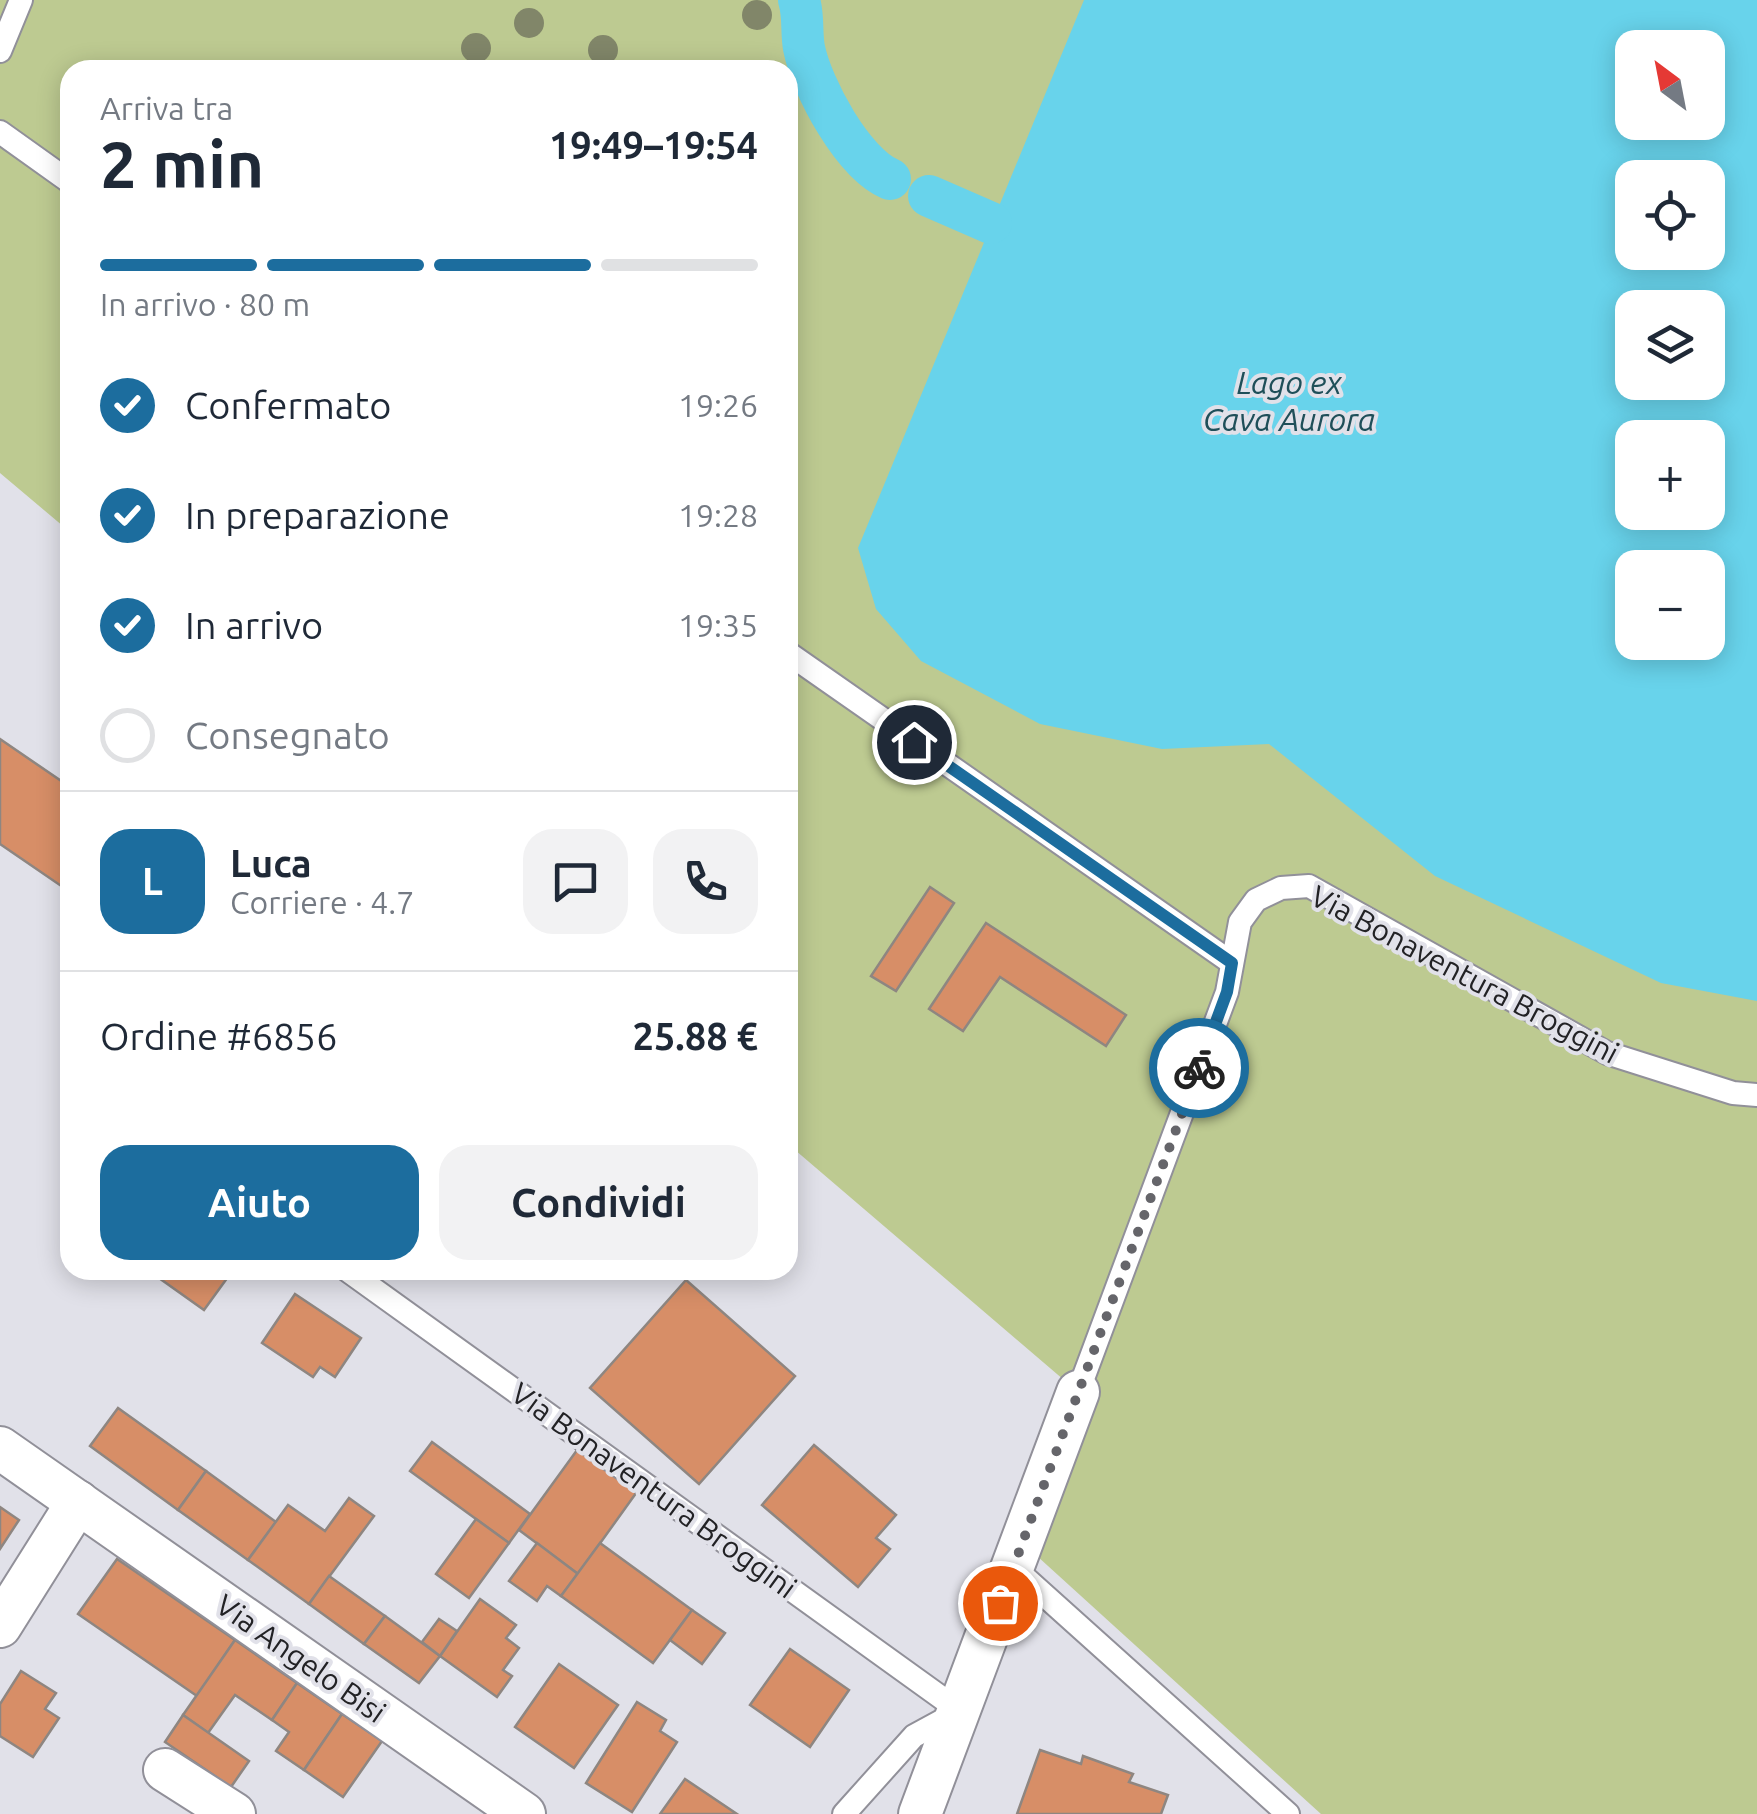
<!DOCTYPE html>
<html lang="it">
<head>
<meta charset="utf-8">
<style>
	:root { --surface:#fff; --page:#f2f2f3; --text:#1f2937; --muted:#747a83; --line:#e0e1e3; --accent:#1c6d9e }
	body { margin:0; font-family:Ubuntu,sans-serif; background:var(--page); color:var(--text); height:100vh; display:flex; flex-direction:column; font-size:38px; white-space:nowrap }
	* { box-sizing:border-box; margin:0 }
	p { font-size:32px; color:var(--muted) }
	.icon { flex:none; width:55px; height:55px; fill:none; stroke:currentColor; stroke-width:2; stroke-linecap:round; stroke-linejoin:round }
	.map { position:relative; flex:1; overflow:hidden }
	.panel { position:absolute; left:60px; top:60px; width:738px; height:1220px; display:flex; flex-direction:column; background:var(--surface); border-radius:30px; box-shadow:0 5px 25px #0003 }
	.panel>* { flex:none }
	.needle { width:65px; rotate:328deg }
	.tools { position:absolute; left:1615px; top:30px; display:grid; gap:20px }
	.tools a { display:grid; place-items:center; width:110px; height:110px; border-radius:20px; background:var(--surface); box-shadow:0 5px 25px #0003; font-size:50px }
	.pin { position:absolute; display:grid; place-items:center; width:85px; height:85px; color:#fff; margin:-42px; border:5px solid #fff; border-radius:50%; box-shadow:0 2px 10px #0007 }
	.courier { position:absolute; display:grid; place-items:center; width:100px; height:100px; margin:-50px; border:8px solid #1c6d9e; border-radius:50%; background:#fff; color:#222; box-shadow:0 2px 12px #0007 }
	.head em { font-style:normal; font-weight:700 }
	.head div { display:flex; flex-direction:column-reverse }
	.head { display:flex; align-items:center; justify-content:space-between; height:170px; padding:0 40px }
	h1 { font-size:65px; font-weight:700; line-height:75px }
	.bar { display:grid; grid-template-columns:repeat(4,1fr); gap:15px 10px; align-content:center; height:120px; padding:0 40px }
	.bar i { height:12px; border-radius:8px; background:var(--line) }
	.bar .on { background:var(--accent) }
	.bar p { grid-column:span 4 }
	.line { display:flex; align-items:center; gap:25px; padding:0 40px; border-top:2px solid var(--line) }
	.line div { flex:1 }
	.round { display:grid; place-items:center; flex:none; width:105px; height:105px; border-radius:30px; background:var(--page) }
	ol { padding:0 40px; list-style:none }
	li { display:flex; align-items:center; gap:30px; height:110px }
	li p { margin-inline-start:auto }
	li .icon { padding:10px; border-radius:50%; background:var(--accent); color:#fff; stroke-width:4 }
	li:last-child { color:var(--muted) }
	li i { width:55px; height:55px; border:5px solid var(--line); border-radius:50% }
	.primary-button { display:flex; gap:20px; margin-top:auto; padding:20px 40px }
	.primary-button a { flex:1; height:115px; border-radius:30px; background:var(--accent); color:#fff; font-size:40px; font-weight:700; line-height:115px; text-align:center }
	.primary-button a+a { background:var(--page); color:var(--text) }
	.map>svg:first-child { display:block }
	.green { fill:#bdca91; fill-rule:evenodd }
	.water { fill:#68d3eb; fill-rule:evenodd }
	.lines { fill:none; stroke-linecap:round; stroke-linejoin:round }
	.canal { stroke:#68d3eb; stroke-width:42 }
	.building { fill:#d78e67; stroke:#8e8681; stroke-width:2.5 }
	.service-casing { stroke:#919099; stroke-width:26 }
	.minor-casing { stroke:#919099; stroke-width:46 }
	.service { stroke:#fff; stroke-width:22 }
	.minor { stroke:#fff; stroke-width:42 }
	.tree { fill:#818669 }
	.done { stroke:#65656a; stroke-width:10; stroke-dasharray:0 18 }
	.route { stroke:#1c6d9e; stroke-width:12 }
	.labels { text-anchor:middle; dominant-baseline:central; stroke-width:8; stroke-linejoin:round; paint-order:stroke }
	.street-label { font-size:30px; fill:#222225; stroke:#e1e1e9 }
	.water-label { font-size:32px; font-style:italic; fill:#1f4f59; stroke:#e1e1e9 }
</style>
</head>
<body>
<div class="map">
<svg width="1757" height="1814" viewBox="0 0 1757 1814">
	<rect width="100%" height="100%" fill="#e1e1e9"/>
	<path class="green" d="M0 0H1757V1814H1321L1037 1556 1078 1392 788 1144V70H70V532L0 473ZM1632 48H1708V122H1632ZM1632 178H1708V252H1632ZM1632 308H1708V382H1632ZM1632 438H1708V512H1632ZM1632 568H1708V642H1632Z"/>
	<path class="water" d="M1084 0H1757V1001L1661 983 1435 876 1269 744 1162 749 1040 724 921 661 876 609 858 548ZM1632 48H1708V122H1632ZM1632 178H1708V252H1632ZM1632 308H1708V382H1632ZM1632 438H1708V512H1632ZM1632 568H1708V642H1632Z"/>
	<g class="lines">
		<g class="canal">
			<path d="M799 0C804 16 801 32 804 48 812 88 853 163 890 179"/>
			<path d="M929 196 991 223"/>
		</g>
	</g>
	<g class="building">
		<path d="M0 739 70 787V892L0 844Z"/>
		<path d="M930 887 954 903 896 991 871 976Z"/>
		<path d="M986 923 1126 1015 1106 1046 1000 977 963 1031 929 1009Z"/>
		<path d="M155 1270H233L204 1310 152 1273Z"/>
		<path d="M686 1280 795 1376 699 1484 590 1388Z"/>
		<path d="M295 1294 361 1338 335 1377 320 1367 313 1377 262 1343Z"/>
		<path d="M118 1408 206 1471 178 1510 90 1446Z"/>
		<path d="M432 1442 530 1514 509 1543 410 1471Z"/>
		<path d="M814 1445 896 1515 876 1538 890 1549 858 1587 762 1505Z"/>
		<path d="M580 1446 639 1489 578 1574 519 1530Z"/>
		<path d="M206 1471 276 1522 248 1560 178 1510Z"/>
		<path d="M349 1498 374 1516 309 1604 248 1560 288 1505 325 1531Z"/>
		<path d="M0 1507 19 1520 0 1549Z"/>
		<path d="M476 1519 509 1543 469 1598 436 1574Z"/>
		<path d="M537 1543 578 1574 561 1596 547 1586 537 1601 509 1581Z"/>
		<path d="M600 1543 692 1610 653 1663 561 1596Z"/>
		<path d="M117 1559 235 1640 197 1696 78 1614Z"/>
		<path d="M329 1576 385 1616 364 1644 309 1604Z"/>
		<path d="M480 1599 516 1625 506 1638 519 1648 503 1670 512 1676 497 1697 440 1656Z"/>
		<path d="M692 1610 725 1633 702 1664 670 1640Z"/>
		<path d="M385 1616 440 1656 419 1683 364 1644Z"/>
		<path d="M439 1619 457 1631 440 1656 422 1642Z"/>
		<path d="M235 1640 297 1683 272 1720 235 1695 208 1733 183 1715Z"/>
		<path d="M790 1649 849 1690 810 1747 750 1705Z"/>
		<path d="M559 1664 618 1705 574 1768 515 1727Z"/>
		<path d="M21 1671 56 1693 45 1709 59 1718 33 1757 0 1736V1704Z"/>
		<path d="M297 1683 342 1714 304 1770 276 1751 289 1732 272 1720Z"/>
		<path d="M637 1702 666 1720 660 1731 677 1742 632 1812 586 1783Z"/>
		<path d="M342 1714 382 1741 343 1797 304 1770Z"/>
		<path d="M183 1715 249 1761 231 1787 165 1742Z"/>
		<path d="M1040 1750 1081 1764 1083 1756 1133 1774 1129 1782 1168 1795 1161 1814H1017Z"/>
		<path d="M685 1779 737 1814H660Z"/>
	</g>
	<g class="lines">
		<defs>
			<g id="service">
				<path d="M0 51 21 0"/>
				<path d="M0 132 70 182"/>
				<path d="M788 653 1232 963"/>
				<path d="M347 1270 960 1711 914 1736 844 1814"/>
				<path d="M1078 1392 1227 992 1240 922 1256 900 1281 888 1309 886 1607 1053 1733 1093 1757 1095"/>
				<path d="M1013 1567 1288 1814"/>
			</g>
			<g id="minor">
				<path d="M0 1448 524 1814"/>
				<path d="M0 1626 78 1502"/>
				<path d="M165 1770 234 1814"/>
				<path d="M920 1814 1078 1392"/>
			</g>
		</defs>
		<use href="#service" class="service-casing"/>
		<use href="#minor" class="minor-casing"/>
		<use href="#service" class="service"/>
		<use href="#minor" class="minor"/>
	</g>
	<g class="tree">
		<circle cx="757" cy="15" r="15"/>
		<circle cx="529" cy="23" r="15"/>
		<circle cx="476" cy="48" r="15"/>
		<circle cx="603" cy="50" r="15"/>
	</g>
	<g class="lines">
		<path class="done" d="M1000 1603 1199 1068"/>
		<path class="route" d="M914 742 1232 963 1227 992 1199 1068"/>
	</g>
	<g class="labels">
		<g class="street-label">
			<text transform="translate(1465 974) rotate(28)">Via Bonaventura Broggini</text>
			<text transform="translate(654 1490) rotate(36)">Via Bonaventura Broggini</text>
			<text transform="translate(301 1658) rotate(35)">Via Angelo Bisi</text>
		</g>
		<g class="water-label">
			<text x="1289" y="382">Lago ex<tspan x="1289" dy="37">Cava Aurora</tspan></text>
		</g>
	</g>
</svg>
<div class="tools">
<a><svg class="needle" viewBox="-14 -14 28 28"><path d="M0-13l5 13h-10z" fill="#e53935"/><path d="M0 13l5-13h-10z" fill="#747a83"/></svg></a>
<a><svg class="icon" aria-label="locate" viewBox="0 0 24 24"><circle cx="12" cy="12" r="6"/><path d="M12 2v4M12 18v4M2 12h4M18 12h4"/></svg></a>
<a><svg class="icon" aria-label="layers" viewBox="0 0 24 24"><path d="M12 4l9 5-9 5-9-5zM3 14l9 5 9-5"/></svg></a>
<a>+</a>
<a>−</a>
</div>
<div class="pin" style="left:1000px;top:1603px;background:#ea580c"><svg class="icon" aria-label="bag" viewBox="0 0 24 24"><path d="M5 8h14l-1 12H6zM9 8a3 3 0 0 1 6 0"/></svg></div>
<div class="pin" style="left:914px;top:742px;background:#1f2937"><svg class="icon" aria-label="home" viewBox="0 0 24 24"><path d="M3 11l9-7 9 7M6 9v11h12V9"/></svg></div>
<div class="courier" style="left:1199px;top:1068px"><svg class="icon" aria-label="bike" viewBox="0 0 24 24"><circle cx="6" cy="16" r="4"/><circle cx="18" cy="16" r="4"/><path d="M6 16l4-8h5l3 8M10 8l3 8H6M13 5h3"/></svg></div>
<section class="panel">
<div class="head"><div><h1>2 min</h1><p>Arriva tra</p></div><em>19:49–19:54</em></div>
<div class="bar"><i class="on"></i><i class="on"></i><i class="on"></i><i></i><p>In arrivo · 80 m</p></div>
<ol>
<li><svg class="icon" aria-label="check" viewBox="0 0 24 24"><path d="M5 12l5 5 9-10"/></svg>Confermato<p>19:26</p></li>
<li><svg class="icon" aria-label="check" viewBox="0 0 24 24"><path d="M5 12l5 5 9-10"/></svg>In preparazione<p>19:28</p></li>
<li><svg class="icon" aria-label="check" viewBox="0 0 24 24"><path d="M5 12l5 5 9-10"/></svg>In arrivo<p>19:35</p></li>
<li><i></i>Consegnato</li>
</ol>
<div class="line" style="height:180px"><b class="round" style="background:var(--accent);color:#fff">L</b><div><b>Luca</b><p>Corriere · 4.7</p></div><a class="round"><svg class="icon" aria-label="chat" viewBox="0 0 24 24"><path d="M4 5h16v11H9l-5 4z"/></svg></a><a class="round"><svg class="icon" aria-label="phone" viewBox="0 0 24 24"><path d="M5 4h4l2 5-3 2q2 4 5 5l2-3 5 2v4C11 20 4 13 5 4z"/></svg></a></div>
<div class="line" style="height:130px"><div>Ordine #6856</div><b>25.88 €</b></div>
<div class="primary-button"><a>Aiuto</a><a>Condividi</a></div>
</section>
</div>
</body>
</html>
